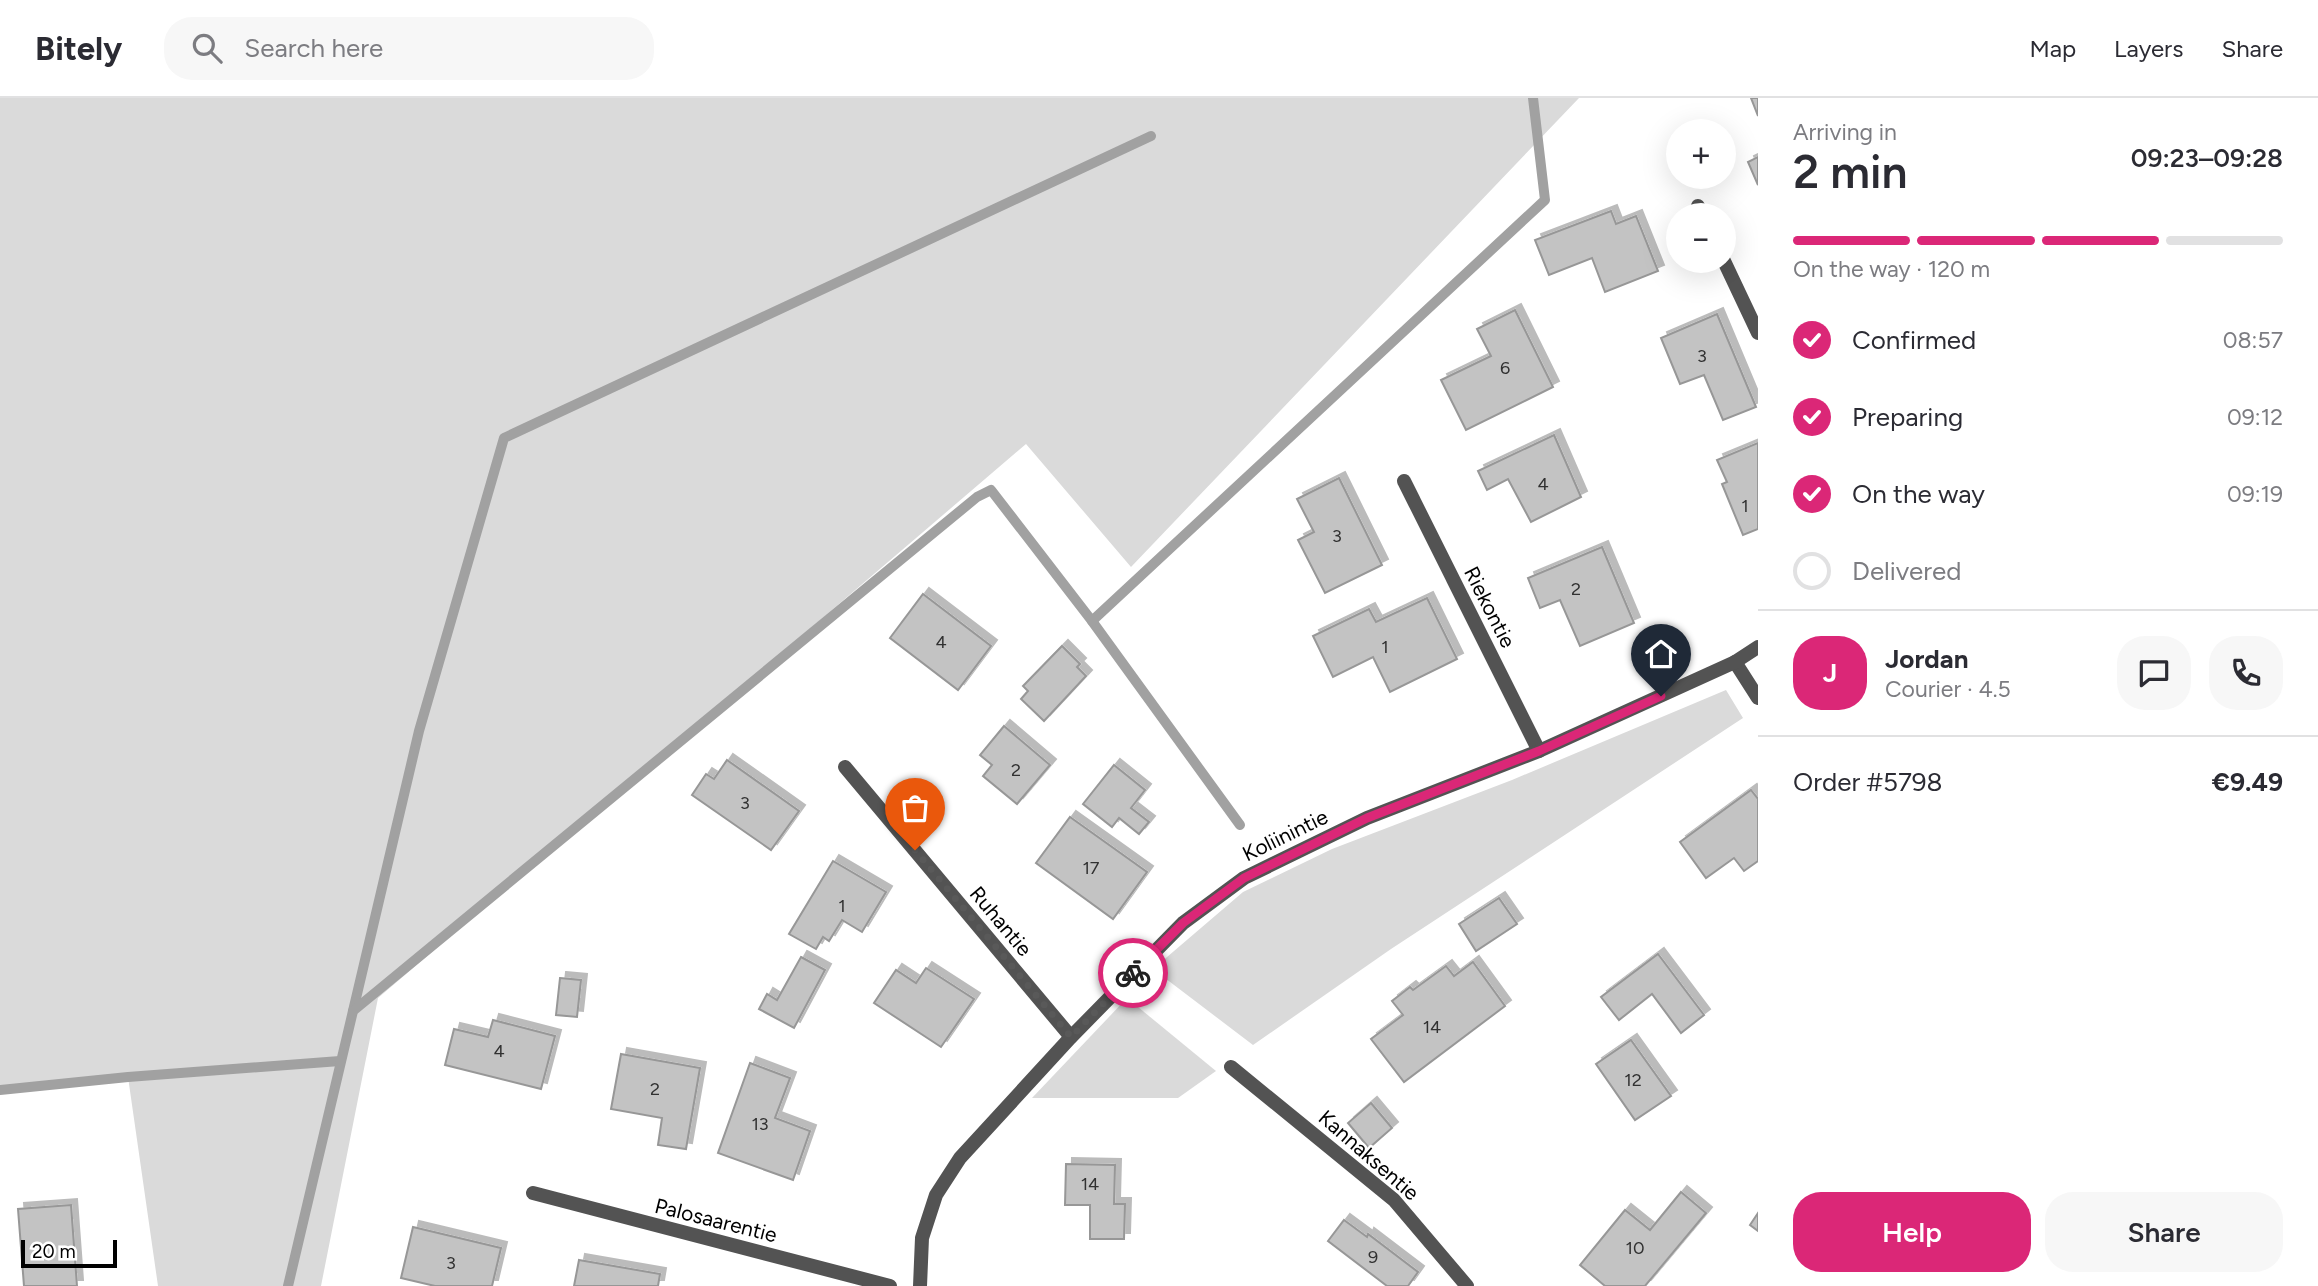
<!DOCTYPE html>
<html lang="en">
<head>
<meta charset="utf-8">
<style>
	:root { --surface:#fff; --page:#f7f7f7; --text:#2b2b33; --muted:#7c7c81; --line:#e1e1e2; --accent:#db2777 }
	body { margin:0; font-family:Figtree,sans-serif; background:var(--page); color:var(--text); height:100vh; display:flex; flex-direction:column; font-size:26px; white-space:nowrap }
	* { box-sizing:border-box; margin:0 }
	p { font-size:23px; color:var(--muted) }
	.icon { flex:none; width:38px; height:38px; fill:none; stroke:currentColor; stroke-width:2; stroke-linecap:round; stroke-linejoin:round }
	.map { position:relative; flex:1; overflow:hidden }
	.side { display:flex; flex-direction:column; background:var(--surface); width:560px }
	.side>* { flex:none }
	.buttons { position:absolute; left:1666px; top:21px; display:grid; gap:14px }
	.buttons a { display:grid; place-items:center; width:70px; height:70px; border-radius:50%; background:var(--surface); box-shadow:0 7px 28px #0002; font-size:35px }
	.scale { position:absolute; left:21px; bottom:18px; width:96px; box-sizing:border-box; padding-left:7px; border:4px solid #000; border-top:0; font-size:19px; line-height:24px; white-space:nowrap; color:#000; -webkit-text-stroke:5px #fff; paint-order:stroke }
	.pin { position:absolute; display:grid; place-items:center; width:60px; height:60px; color:#fff; margin:-72px -30px; border-radius:50% 50% 50% 0; rotate:-45deg; box-shadow:0 0 7px #0007 }
	.pin .icon { rotate:45deg }
	.courier { position:absolute; display:grid; place-items:center; width:70px; height:70px; margin:-35px; border:5px solid #db2777; border-radius:50%; background:#fff; color:#222; box-shadow:0 2px 9px #0007 }
	.overview em { font-style:normal; font-weight:600 }
	.overview div { display:flex; flex-direction:column-reverse }
	.overview { display:flex; align-items:center; justify-content:space-between; height:119px; padding:0 35px }
	h1 { font-size:46px; font-weight:600; line-height:52px }
	.bar { display:grid; grid-template-columns:repeat(4,1fr); gap:10px 7px; align-content:center; height:84px; padding:0 35px }
	.bar i { height:9px; border-radius:5px; background:var(--line) }
	.bar .selected { background:var(--accent) }
	.bar p { grid-column:span 4 }
	.line { display:flex; align-items:center; gap:18px; padding:0 35px; border-top:2px solid var(--line) }
	.line div { flex:1 }
	.round { display:grid; place-items:center; flex:none; width:74px; height:74px; border-radius:28px; background:var(--page) }
	ol { padding:0 35px; list-style:none }
	li { display:flex; align-items:center; gap:21px; height:77px }
	li p { margin-inline-start:auto }
	li .icon { padding:7px; border-radius:50%; background:var(--accent); color:#fff; stroke-width:4 }
	li:last-child { color:var(--muted) }
	li i { width:38px; height:38px; border:4px solid var(--line); border-radius:50% }
	.button { display:flex; gap:14px; margin-top:auto; padding:14px 35px }
	.button a { flex:1; height:80px; border-radius:28px; background:var(--accent); color:#fff; font-size:28px; font-weight:600; line-height:80px; text-align:center }
	.button a+a { background:var(--page); color:var(--text) }
	header { display:flex; align-items:center; gap:42px; box-sizing:border-box; height:98px; padding:0 35px; background:var(--surface); border-bottom:2px solid var(--line) }
	header strong { font-size:33px }
	nav { display:flex; gap:38px; margin-inline-start:auto; font-size:24px }
	.search { width:490px; height:63px; background:var(--page); display:flex; align-items:center; gap:18px; box-sizing:border-box; padding:0 24px; border-radius:28px; color:var(--muted); font-size:26px }
	main { display:flex; flex:1; min-height:0 }
	.map>svg:first-child { display:block }
	.green { fill:#dadada }
	.lines { fill:none; stroke-linecap:round; stroke-linejoin:round }
	.stream { stroke:#a1a1a1; stroke-width:10 }
	.building { fill:#c3c3c3; stroke:#979797; stroke-width:2; filter:url(#shadow) }
	.minor { stroke:#535353; stroke-width:14 }
	.done { stroke:#595959; stroke-width:7; stroke-dasharray:0 12.6 }
	.route { stroke:#db2777; stroke-width:9 }
	.labels { text-anchor:middle; dominant-baseline:central; stroke-width:5; stroke-linejoin:round; paint-order:stroke }
	.number-label { font-size:18px; fill:#313131 }
	.street-label { font-size:21px; fill:#000; stroke:#fff }
</style>
</head>
<body>
<header>
<strong>Bitely</strong>
<div class="search"><svg class="icon" aria-label="search" viewBox="0 0 24 24"><circle cx="10" cy="10" r="6"/><path d="M15 15l6 6"/></svg>Search here</div>
<nav><a>Map</a><a>Layers</a><a>Share</a></nav>
</header>
<main>
<div class="map">
<svg width="1758" height="1188" viewBox="0 0 1758 1188">
	<defs>
		<filter id="shadow"><feDropShadow dx="6" dy="-6" stdDeviation="0" flood-color="#0004"/></filter>
	</defs>
	<rect width="100%" height="100%" fill="#fff"/>
	<g class="green">
		<path d="M0 0H1579L1131 469 1026 346 378 900 321 1188H158L128 979 0 992Z"/>
		<path d="M1726 592 1743 620 1391 851 1253 947 1153 871 1243 794 1332 751 1512 682Z"/>
		<path d="M1127 900 1216 973 1178 1000H1032Z"/>
	</g>
	<g class="lines">
		<g class="stream">
			<path d="M1092 523 1240 727"/>
			<path d="M353 913 419 633 504 340 1151 38"/>
			<path d="M0 992 128 979 340 963"/>
			<path d="M288 1188 353 913 977 399 991 392 1092 523 1545 102 1533 0"/>
		</g>
	</g>
	<g class="building">
		<path d="M1751 0H1758V18Z"/>
		<path d="M1758 59V87L1748 64Z"/>
		<path d="M1611 113 1616 126 1636 118 1658 173 1605 194 1592 160 1549 177 1535 142Z"/>
		<path d="M1515 212 1553 289 1466 332 1441 282 1491 258 1477 231Z"/>
		<path d="M1717 216 1756 309 1723 322 1704 277 1680 286 1661 240Z"/>
		<path d="M1554 337 1581 399 1531 424 1508 381 1487 392 1478 373Z"/>
		<path d="M1758 345V431L1743 437 1722 386 1727 384 1717 362Z"/>
		<path d="M1339 380 1382 467 1325 495 1298 442 1314 434 1297 401Z"/>
		<path d="M1602 449 1634 525 1580 548 1560 502 1540 510 1528 480Z"/>
		<path d="M923 496 991 548 958 592 890 540Z"/>
		<path d="M1427 500 1457 561 1390 594 1373 559 1333 579 1313 538 1369 511 1376 524Z"/>
		<path d="M1062 548 1080 566 1077 569 1086 578 1044 623 1021 601 1028 593 1023 588Z"/>
		<path d="M1004 628 1050 667 1017 706 983 678 992 667 980 657Z"/>
		<path d="M727 662 799 713 771 752 692 697 706 676 714 681Z"/>
		<path d="M1114 667 1145 692 1131 710 1149 724 1139 736 1119 720 1112 729 1083 706Z"/>
		<path d="M1751 692 1758 701V763L1744 773 1734 760 1706 780 1680 744Z"/>
		<path d="M1070 719 1147 774 1113 821 1036 765Z"/>
		<path d="M833 763 886 794 862 834 842 822 829 843 823 839 816 851 789 836Z"/>
		<path d="M1499 800 1517 826 1476 853 1459 826Z"/>
		<path d="M1658 856 1704 917 1681 935 1652 896 1619 922 1601 899Z"/>
		<path d="M801 859 825 872 794 930 759 911 767 896 777 902Z"/>
		<path d="M1473 864 1505 908 1404 984 1371 941 1403 917 1392 903 1410 889 1413 892 1446 868 1454 878Z"/>
		<path d="M926 870 974 901 941 949 874 905 896 872 916 885Z"/>
		<path d="M560 880 581 882 577 919 556 917Z"/>
		<path d="M493 922 555 938 541 991 445 967 454 931 488 939Z"/>
		<path d="M1631 942 1671 998 1635 1022 1596 966Z"/>
		<path d="M621 956 700 970 686 1051 658 1047 662 1020 611 1011Z"/>
		<path d="M750 965 790 980 775 1020 810 1033 793 1082 718 1055Z"/>
		<path d="M1371 1005 1392 1030 1369 1050 1348 1025Z"/>
		<path d="M1066 1066 1115 1067 1114 1106H1125L1124 1141H1090V1107H1065Z"/>
		<path d="M1681 1094 1706 1115 1645 1188H1605L1580 1167 1625 1112 1650 1132Z"/>
		<path d="M71 1107 77 1188H24L18 1111Z"/>
		<path d="M1758 1115V1133L1750 1127Z"/>
		<path d="M1344 1122 1367 1139 1368 1136 1418 1174 1408 1188H1387L1328 1143Z"/>
		<path d="M413 1129 501 1150 492 1188H435L401 1180Z"/>
		<path d="M579 1162 660 1176 658 1188H574Z"/>
	</g>
	<g class="lines">
		<g class="minor">
			<path d="M1698 108 1702 117"/>
			<path d="M1724 163 1758 235"/>
			<path d="M1404 383 1539 653"/>
			<path d="M1735 564 1758 600"/>
			<path d="M845 669 1071 939"/>
			<path d="M1231 969 1394 1102 1467 1188"/>
			<path d="M533 1095 890 1188"/>
			<path d="M920 1188 922 1140 936 1097 960 1060 1071 939 1183 825 1244 780 1367 720 1539 653 1735 564 1758 549"/>
		</g>
	</g>
	<g class="lines">
		<path class="done" d="M915 752 1071 939 1133 875"/>
		<path class="route" d="M1133 875 1183 825 1244 780 1367 720 1539 653 1661 598"/>
	</g>
	<g class="labels">
		<g class="number-label">
			<text x="1702" y="258">3</text>
			<text x="1505" y="270">6</text>
			<text x="1543" y="386">4</text>
			<text x="1745" y="408">1</text>
			<text x="1337" y="438">3</text>
			<text x="1576" y="491">2</text>
			<text x="941" y="544">4</text>
			<text x="1385" y="549">1</text>
			<text x="1016" y="672">2</text>
			<text x="745" y="705">3</text>
			<text x="1091" y="770">17</text>
			<text x="842" y="808">1</text>
			<text x="1432" y="929">14</text>
			<text x="499" y="953">4</text>
			<text x="1633" y="982">12</text>
			<text x="655" y="991">2</text>
			<text x="760" y="1026">13</text>
			<text x="1090" y="1086">14</text>
			<text x="1635" y="1150">10</text>
			<text x="1373" y="1159">9</text>
			<text x="451" y="1165">3</text>
		</g>
		<g class="street-label">
			<text transform="translate(1490 509) rotate(63)">Riekontie</text>
			<text transform="translate(1285 737) rotate(-26)">Koliinintie</text>
			<text transform="translate(1001 823) rotate(50)">Ruhantie</text>
			<text transform="translate(1369 1057) rotate(41)">Kannaksentie</text>
			<text transform="translate(716 1122) rotate(14)">Palosaarentie</text>
		</g>
	</g>
</svg>
<div class="buttons">
<a>+</a>
<a>−</a>
</div>
<div class="scale">20 m</div>
<div class="pin" style="left:915px;top:752px;background:#ea580c"><svg class="icon" aria-label="bag" viewBox="0 0 24 24"><path d="M5 8h14l-1 12H6zM9 8a3 3 0 0 1 6 0"/></svg></div>
<div class="pin" style="left:1661px;top:598px;background:#1f2937"><svg class="icon" aria-label="home" viewBox="0 0 24 24"><path d="M3 11l9-7 9 7M6 9v11h12V9"/></svg></div>
<div class="courier" style="left:1133px;top:875px"><svg class="icon" aria-label="bike" viewBox="0 0 24 24"><circle cx="6" cy="16" r="4"/><circle cx="18" cy="16" r="4"/><path d="M6 16l4-8h5l3 8M10 8l3 8H6M13 5h3"/></svg></div>
</div>
<section class="side">
<div class="overview"><div><h1>2 min</h1><p>Arriving in</p></div><em>09:23–09:28</em></div>
<div class="bar"><i class="selected"></i><i class="selected"></i><i class="selected"></i><i></i><p>On the way · 120 m</p></div>
<ol>
<li><svg class="icon" aria-label="check" viewBox="0 0 24 24"><path d="M5 12l5 5 9-10"/></svg>Confirmed<p>08:57</p></li>
<li><svg class="icon" aria-label="check" viewBox="0 0 24 24"><path d="M5 12l5 5 9-10"/></svg>Preparing<p>09:12</p></li>
<li><svg class="icon" aria-label="check" viewBox="0 0 24 24"><path d="M5 12l5 5 9-10"/></svg>On the way<p>09:19</p></li>
<li><i></i>Delivered</li>
</ol>
<div class="line" style="height:126px"><b class="round" style="background:var(--accent);color:#fff">J</b><div><b>Jordan</b><p>Courier · 4.5</p></div><a class="round"><svg class="icon" aria-label="chat" viewBox="0 0 24 24"><path d="M4 5h16v11H9l-5 4z"/></svg></a><a class="round"><svg class="icon" aria-label="phone" viewBox="0 0 24 24"><path d="M5 4h4l2 5-3 2q2 4 5 5l2-3 5 2v4C11 20 4 13 5 4z"/></svg></a></div>
<div class="line" style="height:91px"><div>Order #5798</div><b>€9.49</b></div>
<div class="button"><a>Help</a><a>Share</a></div>
</section>
</main>
</body>
</html>
